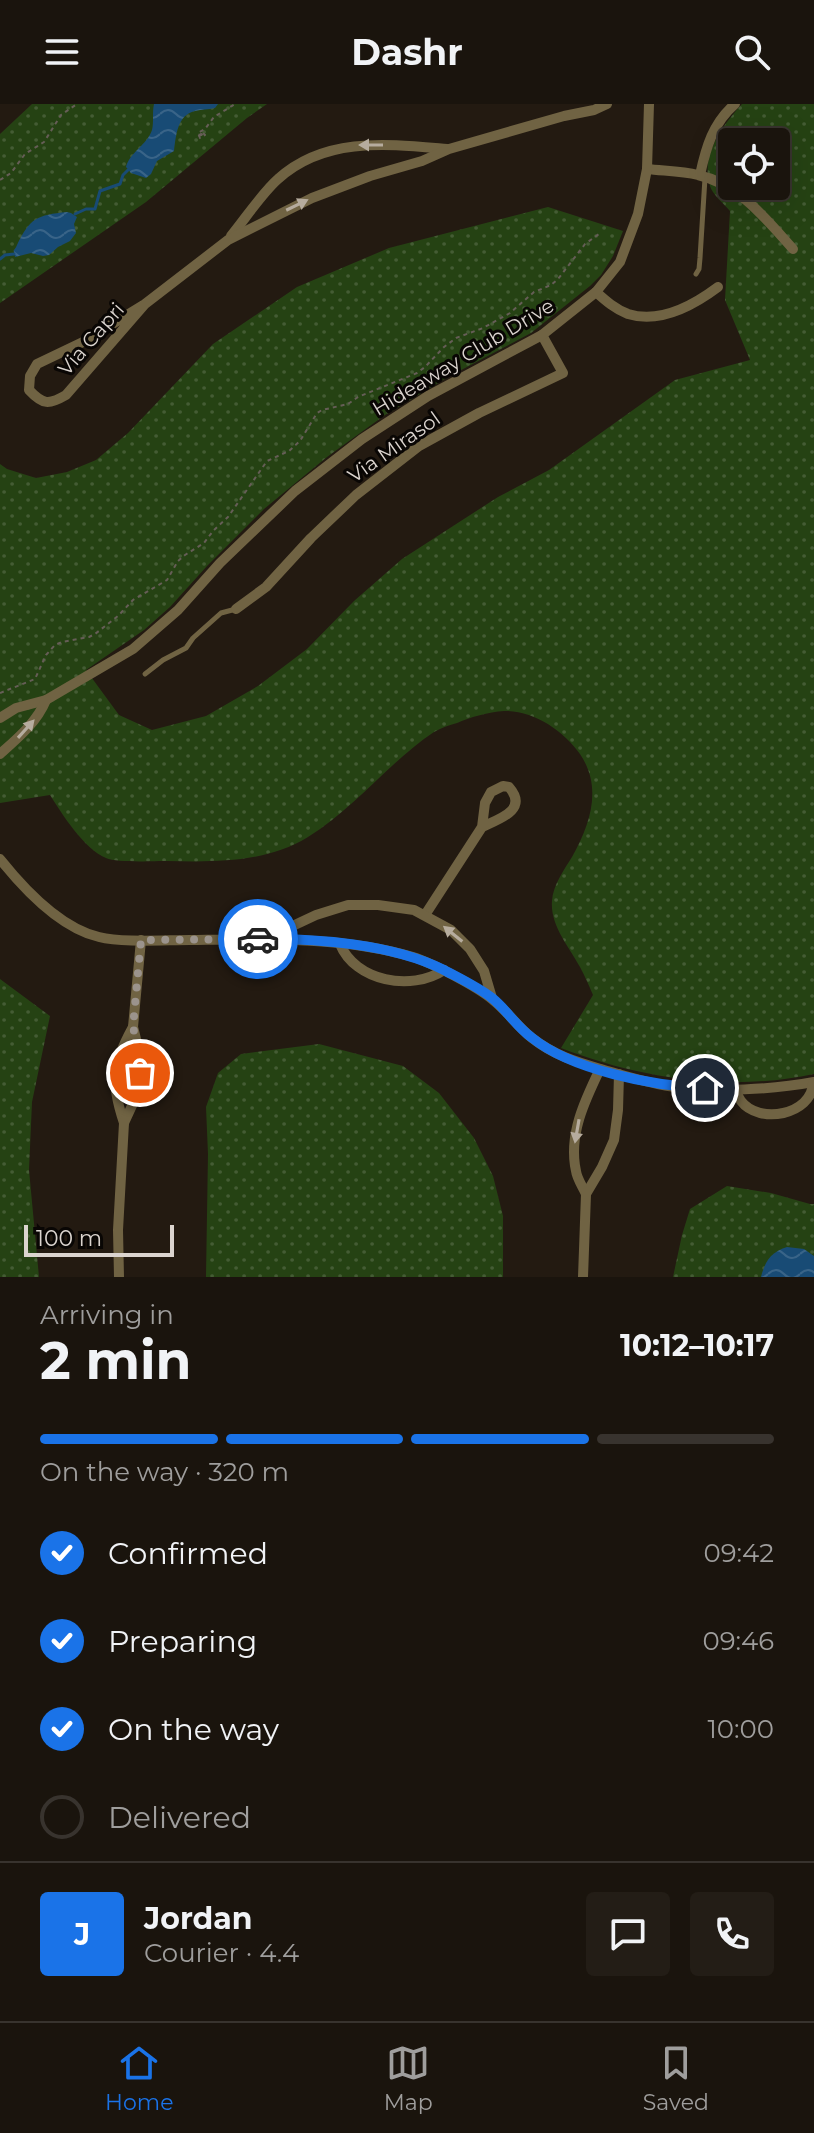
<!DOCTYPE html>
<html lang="en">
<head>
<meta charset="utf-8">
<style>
	:root { --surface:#1a140d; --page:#231d16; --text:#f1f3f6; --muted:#9f9e9d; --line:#38332e; --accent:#1a73e8 }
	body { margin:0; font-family:Montserrat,sans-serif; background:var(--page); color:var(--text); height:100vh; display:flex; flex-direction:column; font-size:30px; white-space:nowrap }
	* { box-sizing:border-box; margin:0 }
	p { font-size:26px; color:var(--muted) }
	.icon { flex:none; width:44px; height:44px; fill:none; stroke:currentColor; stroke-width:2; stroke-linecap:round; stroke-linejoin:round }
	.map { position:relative; height:1173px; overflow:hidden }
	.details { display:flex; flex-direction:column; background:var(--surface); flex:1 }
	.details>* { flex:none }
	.tools { position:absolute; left:718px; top:24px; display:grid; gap:16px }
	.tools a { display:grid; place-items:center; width:72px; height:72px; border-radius:8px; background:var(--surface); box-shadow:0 8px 32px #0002,0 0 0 2px var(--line); font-size:40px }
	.scale { position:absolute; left:24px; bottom:20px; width:150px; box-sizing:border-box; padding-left:8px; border:4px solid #dbd4cf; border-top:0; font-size:22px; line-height:28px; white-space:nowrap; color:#dbd4cf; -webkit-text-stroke:6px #090604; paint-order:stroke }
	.pin { position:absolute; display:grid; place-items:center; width:68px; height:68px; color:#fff; margin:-34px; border:4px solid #fff; border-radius:50%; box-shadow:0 2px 8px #0007 }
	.courier { position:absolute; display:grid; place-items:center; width:80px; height:80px; margin:-40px; border:6px solid #1a73e8; border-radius:50%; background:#fff; color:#222; box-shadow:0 2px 10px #0007 }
	.summary em { font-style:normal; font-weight:700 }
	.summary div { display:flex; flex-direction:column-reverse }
	.summary { display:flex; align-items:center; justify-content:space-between; height:136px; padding:0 40px }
	h1 { font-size:52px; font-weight:700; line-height:60px }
	.bar { display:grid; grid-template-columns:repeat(4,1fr); gap:12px 8px; align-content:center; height:96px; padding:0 40px }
	.bar i { height:10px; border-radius:6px; background:var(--line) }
	.bar .current { background:var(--accent) }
	.bar p { grid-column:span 4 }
	.line { display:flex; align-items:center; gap:20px; padding:0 40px; border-top:2px solid var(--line) }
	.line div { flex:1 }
	.round { display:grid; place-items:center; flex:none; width:84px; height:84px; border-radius:8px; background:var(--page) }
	ol { padding:0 40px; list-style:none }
	li { display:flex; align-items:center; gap:24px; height:88px }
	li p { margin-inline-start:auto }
	li .icon { padding:8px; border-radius:50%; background:var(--accent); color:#fff; stroke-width:4 }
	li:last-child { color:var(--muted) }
	li i { width:44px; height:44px; border:4px solid var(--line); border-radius:50% }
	header { display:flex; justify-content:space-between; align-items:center; height:104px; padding:0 40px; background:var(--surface); font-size:36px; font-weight:700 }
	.tabs { display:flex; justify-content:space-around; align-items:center; height:112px; border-top:2px solid var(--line); background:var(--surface); font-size:22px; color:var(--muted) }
	.tabs a { display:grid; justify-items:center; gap:4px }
	.tabs .current { color:var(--accent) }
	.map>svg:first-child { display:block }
	.grass { fill:url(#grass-dots); fill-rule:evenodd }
	.water { fill:url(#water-waves) }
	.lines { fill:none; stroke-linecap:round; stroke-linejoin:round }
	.stream { stroke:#184b75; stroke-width:3 }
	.path { stroke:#665e57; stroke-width:2; stroke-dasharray:4 4; stroke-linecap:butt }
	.service { stroke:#706343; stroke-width:5 }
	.minor { stroke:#706343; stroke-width:10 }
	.oneway { fill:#b6ac9e }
	.done { stroke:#9b938c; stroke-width:8; stroke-dasharray:0 14.4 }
	.route { stroke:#1a73e8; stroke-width:10 }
	.labels { text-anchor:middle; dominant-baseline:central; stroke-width:6; stroke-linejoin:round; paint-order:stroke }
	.street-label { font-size:20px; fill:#dbd4cf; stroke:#090604 }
</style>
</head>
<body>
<header><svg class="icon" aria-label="menu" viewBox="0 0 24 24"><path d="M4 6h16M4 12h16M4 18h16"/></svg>Dashr<svg class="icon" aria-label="search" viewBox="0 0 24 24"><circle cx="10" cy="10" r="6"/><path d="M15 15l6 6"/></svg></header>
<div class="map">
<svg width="814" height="1173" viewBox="0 0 814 1173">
	<defs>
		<pattern id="grass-dots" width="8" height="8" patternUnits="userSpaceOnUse" patternTransform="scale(2)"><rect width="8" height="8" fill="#254213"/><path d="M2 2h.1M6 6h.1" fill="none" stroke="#445c34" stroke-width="1.8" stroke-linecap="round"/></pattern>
		<pattern id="water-waves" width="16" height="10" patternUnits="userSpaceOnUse" patternTransform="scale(2)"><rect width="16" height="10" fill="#184b75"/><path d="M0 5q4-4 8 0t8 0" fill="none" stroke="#396488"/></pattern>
	</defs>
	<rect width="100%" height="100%" fill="#231a11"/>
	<g class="grass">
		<path d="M32 0H267L247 14 146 98 0 199V30Z"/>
		<path d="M742 0H814V970C730 988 641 975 561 944L593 891C589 882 585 872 580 863 569 843 550 821 552 797 553 781 564 766 572 753 590 721 603 684 580 650 564 627 533 606 504 607 488 608 471 613 457 619 449 621 441 624 434 628 389 658 355 704 308 733 266 759 215 758 167 757 153 757 117 759 106 754 84 745 62 710 50 691L0 699V360L7 365 36 374 67 368 96 356 128 329 213 240 297 183 389 144 548 103 623 127 613 152 601 171 590 182 531 229 448 273 385 311 327 353 264 405 207 462 170 503 144 526 86 566 119 611 152 626 206 612 258 582 307 545 354 497 402 455 498 393 549 366 675 276 750 256 725 196 730 107C724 100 712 90 710 82 700 51 723 21 742 0ZM732 38H776V82H732Z"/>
		<path d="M0 875 50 912 32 998 29 1066 39 1173H0Z"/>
		<path d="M319 940 403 962 439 989 474 1034 493 1072 503 1112V1173H206L208 1050 206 1003 218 969 241 950Z"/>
		<path d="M727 1082 771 1089 810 1100H814V1173H673L682 1131 690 1105Z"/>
	</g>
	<g class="water">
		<path d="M154 0H218L215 4C208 6 202 5 195 7 177 11 176 32 174 47L157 57 151 70 146 74 131 69 126 63C130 48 147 41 152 26 154 18 152 9 154 0Z"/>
		<path d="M67 108 71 109 77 113 74 120 76 129 70 137 58 143 49 151 43 152 31 149 15 153C13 142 13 150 17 141 30 114 37 111 67 108Z"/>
		<path d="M787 1143 804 1145 814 1152V1173H761C765 1157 771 1148 787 1143Z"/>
	</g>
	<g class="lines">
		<g class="stream">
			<path d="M75 110 86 105H95L100 87 120 80 123 71 128 66"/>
			<path d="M0 155 5 151 14 150"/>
		</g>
		<g class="path">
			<path d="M201 32V30L203 31 202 33 199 32 200 29H203L205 31 200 34 198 29 205 25 214 13 235 0"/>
			<path d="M0 76 11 69 25 50 44 38 61 11 77 0"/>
			<path d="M0 589 35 575 46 551 55 541 62 538 89 533 95 530 118 512 133 496 167 476 178 457 185 451 204 439 213 427 228 413 267 357 289 347 300 337 317 309 322 306 348 300 358 293 417 269 425 263 444 243 456 234 483 224 510 209 534 188 551 181 558 175 585 140 599 130"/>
		</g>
		<g class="service">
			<path d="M696 170 699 165 700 154 705 74"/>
			<path d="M145 570 163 556 186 544 193 534 221 509 236 505"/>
		</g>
		<g class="minor">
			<path d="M647 65C664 67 682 67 698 71 739 80 766 115 793 145"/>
			<path d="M700 71C706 43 713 19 735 0"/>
			<path d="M231 132C245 115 262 89 278 75 325 32 389 40 447 45"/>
			<path d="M596 188C606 197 615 205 628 210 660 220 694 201 718 183"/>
			<path d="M145 200 66 291C49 301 43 301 29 286L30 272 37 260 83 238 145 200 228 136 312 94 370 72 422 57 449 45 564 12 594 6 607 0"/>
			<path d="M236 505 266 483 311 434 356 391 419 342 479 309 563 269 542 231"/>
			<path d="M0 614 16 604 46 596 133 545 178 506 220 459 295 387 362 335 428 292 542 231 596 188 620 158 638 110 647 65 649 0"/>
			<path d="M0 650C18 634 37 618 46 596"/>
			<path d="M0 755C24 785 61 824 99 833 122 839 164 836 190 836 263 835 342 832 413 853 432 859 478 883 493 896 507 907 518 923 532 934 555 952 577 958 604 966 626 972 651 980 675 983 717 988 772 986 814 978"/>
			<path d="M425 811 482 723 485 699 491 688 503 682 509 683C529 706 499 715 482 723"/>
			<path d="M267 834 316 811 348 801H378L414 806 451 826 470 845 484 867 492 894"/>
			<path d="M340 840C355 877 411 888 444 866"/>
			<path d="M735 985C737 989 738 993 741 997 759 1021 812 1011 813 979"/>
			<path d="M124 1019C110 977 112 961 133 923"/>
			<path d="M586 1090C583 1083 577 1075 576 1067 568 1031 585 996 600 965"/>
			<path d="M119 1173 118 1126 124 1019 136 993 140 969 139 947 133 923 141 836"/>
			<path d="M583 1173 586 1090 602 1063 614 1036 618 1006 619 970"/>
		</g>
	</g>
	<defs><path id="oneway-solid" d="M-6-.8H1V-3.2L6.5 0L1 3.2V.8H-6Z" transform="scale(2)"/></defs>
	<g class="oneway">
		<use href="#oneway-solid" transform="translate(371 41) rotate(-180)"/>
		<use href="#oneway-solid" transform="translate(297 101) rotate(-26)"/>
		<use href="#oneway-solid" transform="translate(26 625) rotate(-48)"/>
		<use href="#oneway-solid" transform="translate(453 830) rotate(-141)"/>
		<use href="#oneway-solid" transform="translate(577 1027) rotate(100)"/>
	</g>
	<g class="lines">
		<path class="done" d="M140 969 139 947 133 923 141 836 258 835"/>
		<path class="route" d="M258 835C315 834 393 840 444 866 459 874 478 883 492 894 506 905 516 922 531 933 571 966 653 982 705 984"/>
	</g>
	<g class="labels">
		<g class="street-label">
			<text transform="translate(91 235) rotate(-49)">Via Capri</text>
			<text transform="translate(463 253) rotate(-31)">Hideaway Club Drive</text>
			<text transform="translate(394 343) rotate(-35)">Via Mirasol</text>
		</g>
	</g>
</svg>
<div class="tools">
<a><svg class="icon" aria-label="locate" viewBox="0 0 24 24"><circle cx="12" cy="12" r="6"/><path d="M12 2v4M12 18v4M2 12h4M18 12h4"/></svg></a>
</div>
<div class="scale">100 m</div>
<div class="pin" style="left:140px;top:969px;background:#ea580c"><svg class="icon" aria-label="bag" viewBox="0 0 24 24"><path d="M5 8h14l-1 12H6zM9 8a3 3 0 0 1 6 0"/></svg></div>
<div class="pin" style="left:705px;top:984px;background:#1f2937"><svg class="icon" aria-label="home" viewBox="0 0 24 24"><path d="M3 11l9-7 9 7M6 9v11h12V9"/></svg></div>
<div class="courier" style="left:258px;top:835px"><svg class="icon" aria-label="car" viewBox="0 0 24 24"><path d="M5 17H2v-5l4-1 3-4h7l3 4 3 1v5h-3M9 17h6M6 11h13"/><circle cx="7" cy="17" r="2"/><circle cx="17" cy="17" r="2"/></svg></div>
</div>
<section class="details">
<div class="summary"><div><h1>2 min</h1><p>Arriving in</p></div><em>10:12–10:17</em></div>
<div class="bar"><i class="current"></i><i class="current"></i><i class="current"></i><i></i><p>On the way · 320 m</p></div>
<ol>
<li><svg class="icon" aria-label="check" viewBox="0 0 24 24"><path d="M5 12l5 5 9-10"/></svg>Confirmed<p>09:42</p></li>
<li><svg class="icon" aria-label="check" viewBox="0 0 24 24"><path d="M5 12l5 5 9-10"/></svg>Preparing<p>09:46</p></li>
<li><svg class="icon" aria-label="check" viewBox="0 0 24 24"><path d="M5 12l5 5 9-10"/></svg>On the way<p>10:00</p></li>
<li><i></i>Delivered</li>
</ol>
<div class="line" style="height:144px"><b class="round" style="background:var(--accent);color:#fff">J</b><div><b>Jordan</b><p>Courier · 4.4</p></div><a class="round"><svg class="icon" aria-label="chat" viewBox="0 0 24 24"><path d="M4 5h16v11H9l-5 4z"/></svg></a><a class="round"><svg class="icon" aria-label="phone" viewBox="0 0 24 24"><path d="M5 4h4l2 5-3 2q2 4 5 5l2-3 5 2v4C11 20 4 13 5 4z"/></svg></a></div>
</section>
<nav class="tabs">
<a class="current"><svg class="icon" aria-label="home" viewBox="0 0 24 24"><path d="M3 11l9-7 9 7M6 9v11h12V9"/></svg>Home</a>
<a><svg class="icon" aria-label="map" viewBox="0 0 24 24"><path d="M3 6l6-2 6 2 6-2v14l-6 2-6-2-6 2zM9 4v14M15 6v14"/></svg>Map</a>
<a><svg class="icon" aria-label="saved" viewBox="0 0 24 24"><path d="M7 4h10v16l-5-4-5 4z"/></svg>Saved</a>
</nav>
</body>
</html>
